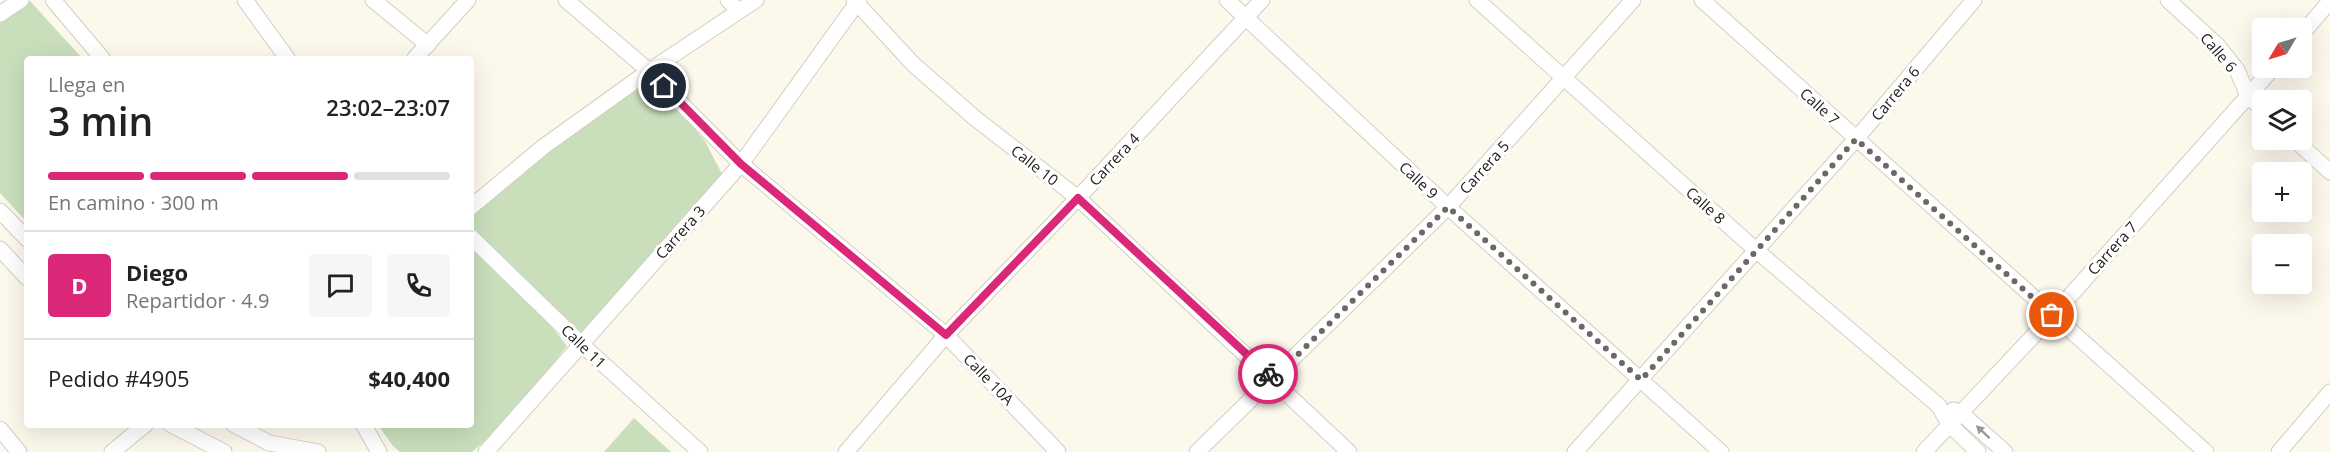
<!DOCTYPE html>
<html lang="es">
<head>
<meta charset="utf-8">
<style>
	:root { --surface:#fff; --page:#f6f6f6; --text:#222; --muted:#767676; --line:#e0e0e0; --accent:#db2777 }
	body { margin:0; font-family:"Open Sans",sans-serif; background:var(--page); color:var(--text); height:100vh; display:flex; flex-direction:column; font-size:22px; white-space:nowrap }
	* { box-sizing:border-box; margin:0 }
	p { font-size:20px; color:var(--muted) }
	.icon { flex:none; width:33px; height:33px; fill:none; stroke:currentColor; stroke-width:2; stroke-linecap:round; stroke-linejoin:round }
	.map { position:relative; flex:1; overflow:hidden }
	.drawer { position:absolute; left:24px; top:56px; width:450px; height:372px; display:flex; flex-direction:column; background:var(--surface); border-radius:6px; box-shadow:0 6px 24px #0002 }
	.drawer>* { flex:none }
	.needle { width:39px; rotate:232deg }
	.fabs { position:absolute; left:2252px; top:18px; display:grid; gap:12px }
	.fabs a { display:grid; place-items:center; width:60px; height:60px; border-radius:6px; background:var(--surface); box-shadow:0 6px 24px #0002; font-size:30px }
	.pin { position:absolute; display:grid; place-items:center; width:51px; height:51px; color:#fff; margin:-26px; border:3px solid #fff; border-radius:50%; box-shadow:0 2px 6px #0007 }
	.courier { position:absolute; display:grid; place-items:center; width:60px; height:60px; margin:-30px; border:4px solid #db2777; border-radius:50%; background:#fff; color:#222; box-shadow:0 2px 8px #0007 }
	.overview em { font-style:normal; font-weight:600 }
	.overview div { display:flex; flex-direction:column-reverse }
	.overview { display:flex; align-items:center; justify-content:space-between; height:102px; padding:0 24px }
	h1 { font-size:39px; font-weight:600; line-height:45px }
	.bar { display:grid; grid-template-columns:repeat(4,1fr); gap:9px 6px; align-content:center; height:72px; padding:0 24px }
	.bar i { height:8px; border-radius:4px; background:var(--line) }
	.bar .selected { background:var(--accent) }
	.bar p { grid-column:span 4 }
	.line { display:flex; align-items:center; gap:15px; padding:0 24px; border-top:2px solid var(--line) }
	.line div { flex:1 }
	.round { display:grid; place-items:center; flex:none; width:63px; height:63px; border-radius:6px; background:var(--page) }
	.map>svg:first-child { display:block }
	.green { fill:#c9dfbc }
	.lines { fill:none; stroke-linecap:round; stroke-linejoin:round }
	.street-casing { stroke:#d2cec3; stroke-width:17 }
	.street { stroke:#fff; stroke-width:15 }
	.oneway { fill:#9a9997 }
	.done { stroke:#6c6962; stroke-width:6; stroke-dasharray:0 10.8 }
	.route { stroke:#db2777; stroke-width:8 }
	.labels { text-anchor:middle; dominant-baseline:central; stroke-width:6; stroke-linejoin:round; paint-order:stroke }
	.street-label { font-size:15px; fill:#1e1c18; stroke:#fff }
</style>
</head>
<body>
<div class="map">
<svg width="2330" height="452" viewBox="0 0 2330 452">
	<rect width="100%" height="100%" fill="#fcf8ec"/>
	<g class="green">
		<path d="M30 1 82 58H27V222L0 193V22Z"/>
		<path d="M649 76 705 141 722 174 647 265 578 337 471 234V218L543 153Z"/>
		<path d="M471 241 537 308 567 346 510 419 472 452H400L393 446 378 425 471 424Z"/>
		<path d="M634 418 671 452H604Z"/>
	</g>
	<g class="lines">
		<defs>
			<g id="street">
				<path d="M53 0 102 58"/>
				<path d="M245 0 287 58"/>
				<path d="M373 0 428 45"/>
				<path d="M566 0 649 71 741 164 946 335 1058 452"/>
				<path d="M728 0 739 11"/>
				<path d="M854 0 913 64 976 119 1078 198 1349 452"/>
				<path d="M1227 0 1448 207 1721 452"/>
				<path d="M1477 0 1757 251 1939 406 1949 424 1978 452"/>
				<path d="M1702 0 2206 452"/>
				<path d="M2168 0 2217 45 2237 70 2248 96 2262 109"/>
				<path d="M0 14 21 0"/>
				<path d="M2301 35 2330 1"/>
				<path d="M415 58 468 0"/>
				<path d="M2295 140 2330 172"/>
				<path d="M471 207 543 147 649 71 756 0"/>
				<path d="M0 211 27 239"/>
				<path d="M471 237 580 343 700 452"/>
				<path d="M0 249 27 278"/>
				<path d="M1953 410 1960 412 2005 452"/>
				<path d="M170 424 224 452"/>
				<path d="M233 424 269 443 318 452"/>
				<path d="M363 424 379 452"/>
				<path d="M0 429 19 452"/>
				<path d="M112 452 146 424"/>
				<path d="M486 452 741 164 859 0"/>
				<path d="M846 452 946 335 1078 198 1262 0"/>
				<path d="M1197 452 1448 207 1633 0"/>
				<path d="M1575 452 1856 139 1974 0"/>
				<path d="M1924 452 2053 315 2273 68"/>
				<path d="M2279 452 2330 392"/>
			</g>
		</defs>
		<use href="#street" class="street-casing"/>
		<use href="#street" class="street"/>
	</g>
	<defs><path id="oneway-solid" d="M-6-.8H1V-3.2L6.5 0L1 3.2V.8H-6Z" transform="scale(1.5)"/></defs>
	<use class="oneway" href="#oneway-solid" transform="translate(1983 432) rotate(-137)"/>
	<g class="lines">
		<path class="done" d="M1268 374 1273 379 1448 207 1641 380 1856 139 2052 315"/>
		<path class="route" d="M664 86 741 164 946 335 1078 198 1268 374"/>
	</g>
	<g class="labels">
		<g class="street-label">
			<text transform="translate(2219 52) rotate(49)">Calle 6</text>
			<text transform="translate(1895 93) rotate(-50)">Carrera 6</text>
			<text transform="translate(1820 106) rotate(42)">Calle 7</text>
			<text transform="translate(1114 159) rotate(-47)">Carrera 4</text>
			<text transform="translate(1035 165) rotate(38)">Calle 10</text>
			<text transform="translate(1484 167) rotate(-48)">Carrera 5</text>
			<text transform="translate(1419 180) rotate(43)">Calle 9</text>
			<text transform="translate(1706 205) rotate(42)">Calle 8</text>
			<text transform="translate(680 232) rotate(-48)">Carrera 3</text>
			<text transform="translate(2112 248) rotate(-48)">Carrera 7</text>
			<text transform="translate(584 346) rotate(44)">Calle 11</text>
			<text transform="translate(989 379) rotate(46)">Calle 10A</text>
		</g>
	</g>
</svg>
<div class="fabs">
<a><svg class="needle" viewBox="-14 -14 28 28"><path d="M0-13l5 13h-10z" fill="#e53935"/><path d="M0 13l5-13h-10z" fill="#767676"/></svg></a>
<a><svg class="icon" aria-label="layers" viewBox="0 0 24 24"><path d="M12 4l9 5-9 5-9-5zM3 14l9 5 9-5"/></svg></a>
<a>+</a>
<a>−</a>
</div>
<div class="pin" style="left:2052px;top:315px;background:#ea580c"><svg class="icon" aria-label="bag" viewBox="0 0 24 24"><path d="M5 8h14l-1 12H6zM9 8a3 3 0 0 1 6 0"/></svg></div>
<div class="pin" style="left:664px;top:86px;background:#1f2937"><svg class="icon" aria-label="home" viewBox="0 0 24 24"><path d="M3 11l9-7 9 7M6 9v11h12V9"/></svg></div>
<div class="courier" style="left:1268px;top:374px"><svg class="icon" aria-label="bike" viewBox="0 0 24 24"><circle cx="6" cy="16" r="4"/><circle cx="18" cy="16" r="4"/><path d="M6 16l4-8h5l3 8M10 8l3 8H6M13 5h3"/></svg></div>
<section class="drawer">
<div class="overview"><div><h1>3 min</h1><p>Llega en</p></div><em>23:02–23:07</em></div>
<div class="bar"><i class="selected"></i><i class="selected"></i><i class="selected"></i><i></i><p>En camino · 300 m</p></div>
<div class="line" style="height:108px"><b class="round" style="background:var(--accent);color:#fff">D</b><div><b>Diego</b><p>Repartidor · 4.9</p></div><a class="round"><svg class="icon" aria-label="chat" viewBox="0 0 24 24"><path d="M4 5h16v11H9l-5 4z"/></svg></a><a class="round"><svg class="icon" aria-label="phone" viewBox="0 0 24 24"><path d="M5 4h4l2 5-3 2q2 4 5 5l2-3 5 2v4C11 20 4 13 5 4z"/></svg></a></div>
<div class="line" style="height:78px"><div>Pedido #4905</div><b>$40,400</b></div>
</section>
</div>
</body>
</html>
